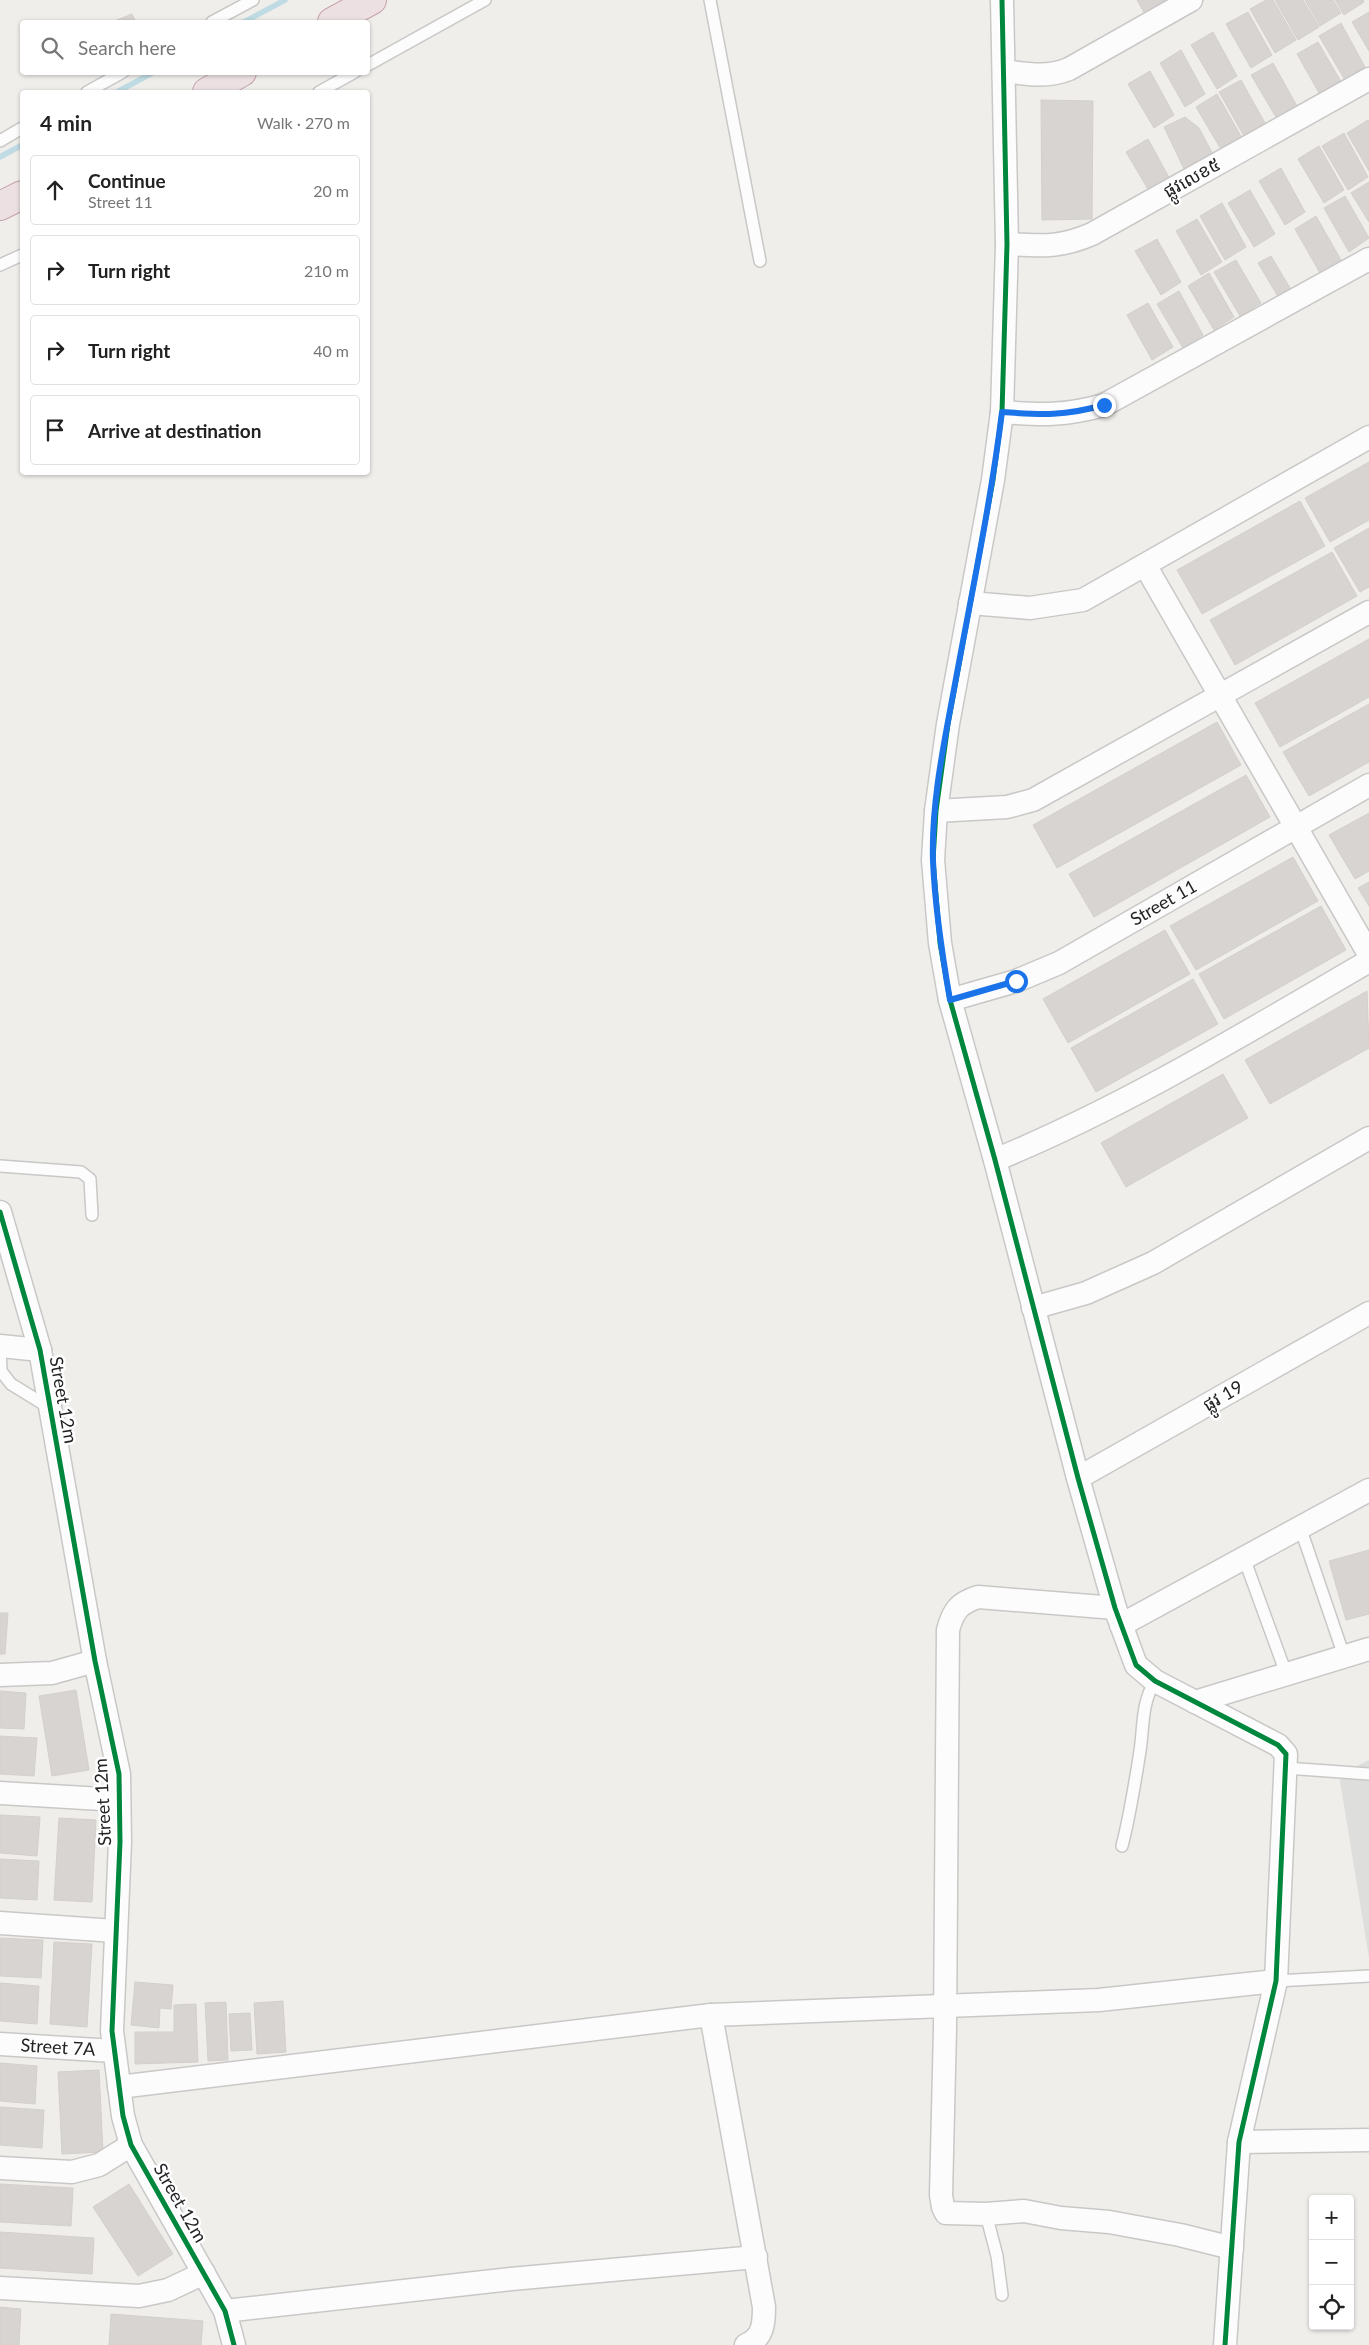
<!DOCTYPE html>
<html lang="en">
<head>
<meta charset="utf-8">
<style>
  body { margin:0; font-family:Lato,"Noto Sans Khmer",sans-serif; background:#f6f6f6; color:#222 }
  .controls { position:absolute; right:15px; bottom:15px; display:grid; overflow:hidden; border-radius:5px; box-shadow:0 1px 4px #0004 }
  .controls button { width:45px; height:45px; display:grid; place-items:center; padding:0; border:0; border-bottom:1px solid #e0e0e0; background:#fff; color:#222; font:25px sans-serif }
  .stop { position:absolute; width:15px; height:15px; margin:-11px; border:4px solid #1a73e8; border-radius:50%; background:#fff }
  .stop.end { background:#1a73e8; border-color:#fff; box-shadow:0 1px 5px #0008 }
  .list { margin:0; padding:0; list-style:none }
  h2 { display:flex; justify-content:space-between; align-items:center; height:65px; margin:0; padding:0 20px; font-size:21px }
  h2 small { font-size:16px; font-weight:400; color:#767676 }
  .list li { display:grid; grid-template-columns:32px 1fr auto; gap:15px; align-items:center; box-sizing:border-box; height:70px; margin:0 10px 10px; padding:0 10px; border:1px solid #e0e0e0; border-radius:5px }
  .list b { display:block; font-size:19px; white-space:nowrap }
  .list p { margin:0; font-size:16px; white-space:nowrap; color:#767676 }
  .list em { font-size:16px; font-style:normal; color:#767676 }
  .icon { flex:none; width:28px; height:28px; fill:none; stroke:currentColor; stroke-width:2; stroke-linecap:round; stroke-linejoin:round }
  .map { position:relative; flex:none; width:1369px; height:2345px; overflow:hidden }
  .search { position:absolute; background:#fff; box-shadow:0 1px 4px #0004; left:20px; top:20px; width:350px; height:55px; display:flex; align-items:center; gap:12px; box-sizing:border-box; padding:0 18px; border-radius:5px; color:#767676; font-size:19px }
  .panel { position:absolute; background:#fff; box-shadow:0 1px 4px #0004; left:20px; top:90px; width:350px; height:385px; border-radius:5px }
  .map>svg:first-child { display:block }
  .religious { fill:#dededc }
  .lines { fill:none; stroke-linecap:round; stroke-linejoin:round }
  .stream { stroke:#bfdbe3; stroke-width:5.5 }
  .building { fill:#d7d4d2; stroke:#d3d0cc }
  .lane-casing { stroke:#c9c8c7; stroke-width:14 }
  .street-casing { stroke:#c9c8c7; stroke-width:25 }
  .highway-casing { stroke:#c5a2ac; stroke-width:30 }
  .lane { stroke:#fdfcfc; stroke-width:11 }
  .street { stroke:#fdfcfc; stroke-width:22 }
  .highway { stroke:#ece0e2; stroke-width:28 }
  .cycleway-casing { stroke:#fff; stroke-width:8 }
  .cycleway { stroke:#00873e; stroke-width:5 }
  .route { stroke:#1a73e8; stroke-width:6 }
  .labels { text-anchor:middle; stroke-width:5; stroke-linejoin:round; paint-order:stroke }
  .street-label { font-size:18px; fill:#222; stroke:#fff }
</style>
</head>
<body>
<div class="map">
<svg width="1369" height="2345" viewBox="0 0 1369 2345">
  <rect width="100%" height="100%" fill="#f0eeeb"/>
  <polygon class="religious" points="1369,1760 1369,1958 1339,1775"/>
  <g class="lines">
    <g class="stream">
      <polyline points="244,22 285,0"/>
      <polyline points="117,92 154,72"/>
      <polyline points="0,157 22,145"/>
    </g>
  </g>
  <g class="building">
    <polygon points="1137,0 1165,0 1166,3 1146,16"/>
    <polygon points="1266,0 1273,0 1296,40 1275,53 1250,9"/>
    <polygon points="1275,0 1303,0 1319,27 1298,40"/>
    <polygon points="1305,0 1333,0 1341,13 1320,26"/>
    <polygon points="1335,0 1363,0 1364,2 1344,15"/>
    <polygon points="1248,12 1272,55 1251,68 1226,24"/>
    <polygon points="1369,12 1369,51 1352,22"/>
    <polygon points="132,14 136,22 112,22"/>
    <polygon points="1341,23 1365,67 1345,80 1319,36"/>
    <polygon points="1213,32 1237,76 1217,89 1191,45"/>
    <polygon points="1318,42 1343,85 1322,98 1297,54"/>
    <polygon points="1181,50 1205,94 1185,107 1160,63"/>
    <polygon points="1273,63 1297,106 1277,119 1251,75"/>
    <polygon points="1150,71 1174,115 1154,128 1128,84"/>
    <polygon points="1241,80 1265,123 1244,136 1219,92"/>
    <polygon points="1217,94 1242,138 1222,151 1196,107"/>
    <polygon points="1041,100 1093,101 1092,219 1042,220"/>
    <polygon points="1185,117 1199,128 1215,158 1185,171 1164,127"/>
    <polygon points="1368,120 1369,121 1369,171 1347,133"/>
    <polygon points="1344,133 1368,177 1348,190 1322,146"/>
    <polygon points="1148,139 1172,183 1152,196 1126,152"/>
    <polygon points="1319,146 1344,190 1324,203 1298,159"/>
    <polygon points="1281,168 1305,212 1285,225 1259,181"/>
    <polygon points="1369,182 1369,222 1351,193"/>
    <polygon points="1250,190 1275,234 1254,247 1228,203"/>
    <polygon points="1345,196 1369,238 1349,252 1324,208"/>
    <polygon points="1222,203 1246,247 1225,260 1200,216"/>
    <polygon points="1316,216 1341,260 1320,273 1295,229"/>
    <polygon points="1197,219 1222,262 1201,275 1176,231"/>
    <polygon points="1157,239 1181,282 1161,295 1135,251"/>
    <polygon points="1271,256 1293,293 1280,300 1258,263"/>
    <polygon points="1236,260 1261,303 1240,316 1214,272"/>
    <polygon points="1209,273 1234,317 1214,330 1188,286"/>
    <polygon points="1179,291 1203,335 1183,348 1157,304"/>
    <polygon points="1148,303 1173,347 1152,360 1127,315"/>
    <polygon points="1369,462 1369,520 1330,542 1305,498"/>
    <polygon points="1300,501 1325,546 1202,614 1177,570"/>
    <polygon points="1369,528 1369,587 1360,592 1334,548"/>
    <polygon points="1332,552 1357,596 1235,665 1210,620"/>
    <polygon points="1369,639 1369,697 1280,747 1255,703"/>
    <polygon points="1369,704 1369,762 1309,796 1283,752"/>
    <polygon points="1217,722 1241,765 1057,868 1033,825"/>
    <polygon points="1246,775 1270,817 1094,917 1069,874"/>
    <polygon points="1369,813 1369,871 1355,879 1329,835"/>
    <polygon points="1293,857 1318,901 1196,970 1170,926"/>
    <polygon points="1369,882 1369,906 1358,888"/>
    <polygon points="1321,906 1346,950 1224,1019 1199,974"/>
    <polygon points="1165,930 1190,974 1068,1043 1043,999"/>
    <polygon points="1193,979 1218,1024 1096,1092 1071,1048"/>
    <polygon points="1367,991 1369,1048 1270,1104 1245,1060"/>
    <polygon points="1223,1074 1248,1118 1126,1187 1101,1143"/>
    <polygon points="1369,1550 1369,1614 1346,1620 1329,1561"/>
    <polygon points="0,1613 8,1613 5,1654 0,1654"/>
    <polygon points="76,1690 89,1770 52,1776 39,1696"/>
    <polygon points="0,1691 26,1693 24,1729 0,1728"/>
    <polygon points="0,1736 37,1738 34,1776 0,1774"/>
    <polygon points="0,1815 40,1817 37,1856 0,1853"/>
    <polygon points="59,1818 96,1820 92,1902 54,1900"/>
    <polygon points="0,1859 39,1861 37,1900 0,1898"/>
    <polygon points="0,1938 43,1940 41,1978 0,1976"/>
    <polygon points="54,1942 92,1944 87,2027 50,2024"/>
    <polygon points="135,1982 173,1985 171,2009 160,2008 159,2028 131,2025"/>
    <polygon points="0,1983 39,1986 37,2024 0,2021"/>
    <polygon points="283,2001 286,2052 257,2054 254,2003"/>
    <polygon points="226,2002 228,2060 208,2061 205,2003"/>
    <polygon points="196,2004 198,2062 135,2064 135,2032 174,2032 174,2005"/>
    <polygon points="250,2013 252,2050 231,2051 229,2014"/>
    <polygon points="0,2063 37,2066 35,2104 0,2101"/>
    <polygon points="99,2070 103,2152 62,2154 58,2072"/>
    <polygon points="0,2107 44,2110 42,2148 0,2145"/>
    <polygon points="0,2184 73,2188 71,2226 0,2222"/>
    <polygon points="129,2184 173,2254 138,2276 93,2207"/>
    <polygon points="0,2232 94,2238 92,2274 0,2268"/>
    <polygon points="0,2307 21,2309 19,2345 0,2345"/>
    <polygon points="111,2314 203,2321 201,2345 109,2345"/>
  </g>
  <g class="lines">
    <defs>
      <g id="lane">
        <polyline points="710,0 760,261"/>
        <polyline points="212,22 253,0"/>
        <polyline points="368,65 485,0"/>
        <polyline points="87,92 123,72"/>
        <polyline points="319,92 355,72"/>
        <polyline points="0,141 22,128"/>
        <polyline points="0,265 22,255"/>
        <polyline points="0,1166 81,1172 90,1179 92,1215"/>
        <polyline points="0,1346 1,1371 11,1384 50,1408"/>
        <polyline points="1300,1527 1344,1656"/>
        <polyline points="1244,1558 1287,1676"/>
        <polyline points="1286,1768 1369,1774"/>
        <path d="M1122,1846C1130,1815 1135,1783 1140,1751C1144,1724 1141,1705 1155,1681"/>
        <polyline points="1276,1981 1369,1976"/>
        <polyline points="986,2214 997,2256 1002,2295"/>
      </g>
      <g id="street">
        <polyline points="1002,0 1007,244 1002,412 993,480 948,724 936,811 933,860 940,943 950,1000 995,1160 1078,1478 1115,1608 1136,1665 1155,1681 1278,1745 1286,1754 1276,1981 1239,2142 1225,2345"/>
        <path d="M1004,71C1027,74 1047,78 1069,69L1191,0"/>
        <path d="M1007,244C1041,246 1060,248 1092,234L1369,79"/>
        <path d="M1002,412C1041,415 1065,416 1104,405L1369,259"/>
        <polyline points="1145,565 1369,954"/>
        <polyline points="970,603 1030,608 1083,600 1369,437"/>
        <polyline points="936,811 1007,807 1033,800 1369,612"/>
        <path id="s1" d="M950,1000L1016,981L1059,963L1369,785"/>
        <path d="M995,1160C1126,1106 1247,1032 1369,961"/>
        <polyline points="0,1212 40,1350 95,1661 119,1774 120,1842 112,2031 123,2116 131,2145 225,2311 234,2345"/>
        <polyline points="1033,1308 1086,1293 1153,1263 1369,1138"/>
        <polyline points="0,1346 40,1350"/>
        <polyline points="1078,1478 1369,1313"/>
        <path d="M1115,1608L978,1597C959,1603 953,1611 948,1630L945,2028L941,2195L943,2207L946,2213L986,2214L1024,2211L1061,2218L1109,2222L1180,2235L1232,2248"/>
        <polyline points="1121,1625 1369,1490"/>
        <polyline points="0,1675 52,1673 95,1661"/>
        <polyline points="1195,1702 1369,1649"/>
        <polyline points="0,1793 119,1800"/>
        <polyline points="0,1923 115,1931"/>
        <path d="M711,2015L764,2307C764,2324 763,2338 746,2345"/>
        <path id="s2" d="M0,2044L114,2051"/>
        <polyline points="119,2087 711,2015 1099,2000 1276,1981"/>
        <polyline points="1239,2142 1369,2140"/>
        <polyline points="0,2168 72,2172 99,2165 131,2145"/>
        <polyline points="0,2288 139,2296 168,2290 204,2273"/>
        <polyline points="225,2311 511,2279 756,2257"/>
      </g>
      <g id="highway">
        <polyline points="332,22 372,0"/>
        <polyline points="207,92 242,72"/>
        <polyline points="0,206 22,195"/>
      </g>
    </defs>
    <use href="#lane" class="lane-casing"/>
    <use href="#street" class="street-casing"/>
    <use href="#highway" class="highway-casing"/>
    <use href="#lane" class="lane"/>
    <use href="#street" class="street"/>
    <use href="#highway" class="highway"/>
    <defs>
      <g id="cycleway">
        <polyline points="1002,0 1007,244 1002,412 993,480 948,724 936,811 933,860 940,943 950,1000 995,1160 1078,1478 1115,1608 1136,1665 1155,1681 1278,1745 1286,1754 1276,1981 1239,2142 1225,2345"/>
        <polyline points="0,1212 40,1350 95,1661 119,1774 120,1842 112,2031 123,2116 131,2145 225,2311 234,2345"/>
      </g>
    </defs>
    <use href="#cycleway" class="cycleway-casing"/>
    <use href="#cycleway" class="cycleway"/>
  </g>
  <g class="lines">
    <path class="route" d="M1016,981L950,1000C942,954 935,908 933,861C931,799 946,734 957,673C973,587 991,500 1002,412C1042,415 1065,416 1104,405"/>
  </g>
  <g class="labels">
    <g class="street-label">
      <text transform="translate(1192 178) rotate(-29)" y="6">ផ្លូវលេខ៥</text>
      <text dy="6" stroke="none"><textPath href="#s1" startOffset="236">Street 11</textPath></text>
      <text transform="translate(1223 1396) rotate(-30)" y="6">ផ្លូវ 19</text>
      <text transform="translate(63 1400) rotate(80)" y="6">Street 12m</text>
      <text transform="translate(103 1802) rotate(-93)" y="6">Street 12m</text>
      <text dy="6" stroke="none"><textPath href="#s2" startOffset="58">Street 7A</textPath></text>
      <text transform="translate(180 2203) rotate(60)" y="6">Street 12m</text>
    </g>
  </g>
</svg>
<div class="controls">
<button>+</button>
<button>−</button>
<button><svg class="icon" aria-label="locate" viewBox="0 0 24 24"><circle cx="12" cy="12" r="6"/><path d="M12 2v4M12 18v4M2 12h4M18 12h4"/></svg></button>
</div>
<div class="stop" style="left:1016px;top:981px"></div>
<div class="stop end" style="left:1104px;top:405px"></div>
<div class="search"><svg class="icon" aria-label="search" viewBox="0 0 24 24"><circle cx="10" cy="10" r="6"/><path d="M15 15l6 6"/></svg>Search here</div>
<section class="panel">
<h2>4 min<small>Walk · 270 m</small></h2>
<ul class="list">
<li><svg class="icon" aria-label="ahead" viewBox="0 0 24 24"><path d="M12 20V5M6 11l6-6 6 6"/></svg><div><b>Continue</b><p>Street 11</p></div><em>20 m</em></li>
<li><svg class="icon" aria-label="right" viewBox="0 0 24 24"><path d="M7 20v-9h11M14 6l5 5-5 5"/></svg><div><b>Turn right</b></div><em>210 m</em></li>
<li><svg class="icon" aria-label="right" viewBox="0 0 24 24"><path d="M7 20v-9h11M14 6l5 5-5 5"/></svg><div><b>Turn right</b></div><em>40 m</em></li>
<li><svg class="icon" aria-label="arrive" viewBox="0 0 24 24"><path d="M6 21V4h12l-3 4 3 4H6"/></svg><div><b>Arrive at destination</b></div></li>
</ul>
</section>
</div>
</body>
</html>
